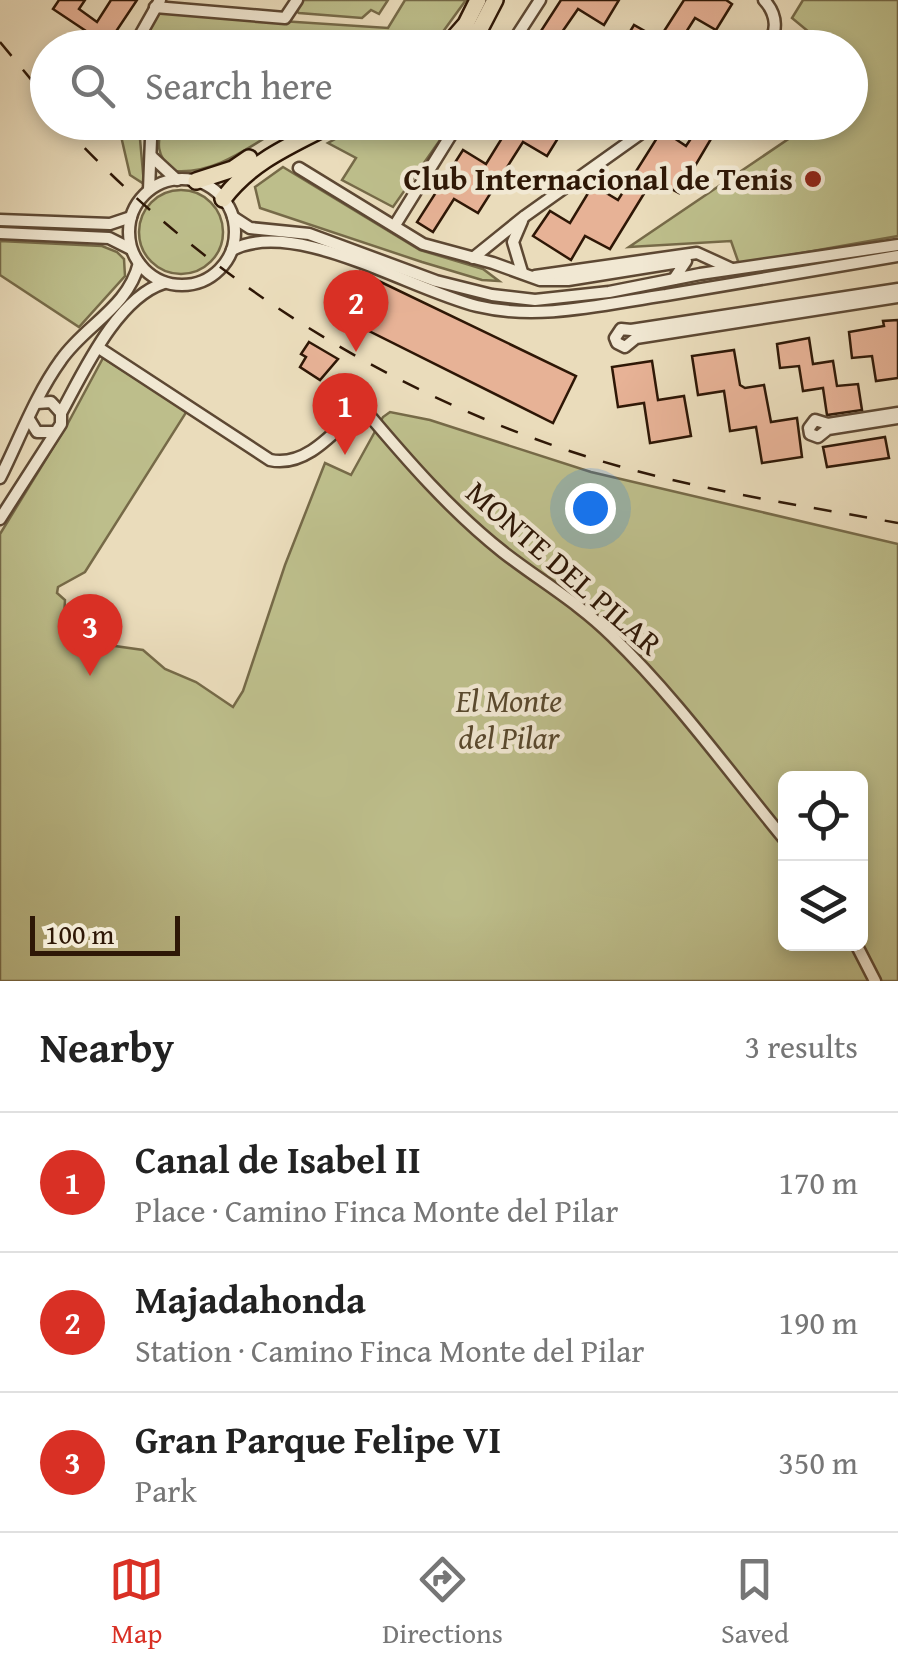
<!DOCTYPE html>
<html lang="en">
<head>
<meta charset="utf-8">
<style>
  body { margin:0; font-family:"Gentium Book Plus",serif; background:#f2f2f2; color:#222 }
  .controls { position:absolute; right:30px; bottom:30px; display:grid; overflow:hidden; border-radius:15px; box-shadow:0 5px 15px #0003 }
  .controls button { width:90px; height:90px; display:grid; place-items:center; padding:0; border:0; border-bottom:2px solid #e0e0e0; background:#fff; color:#222; font:50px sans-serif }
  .scale { position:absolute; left:30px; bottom:25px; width:150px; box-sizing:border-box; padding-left:10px; border:5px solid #2e1706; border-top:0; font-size:28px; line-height:35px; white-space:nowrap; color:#2e1706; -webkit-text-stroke:8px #f1e8d3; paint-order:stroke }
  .you { position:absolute; left:590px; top:508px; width:35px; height:35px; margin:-25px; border:8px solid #fff; border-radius:50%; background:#1a73e8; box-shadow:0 0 0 15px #1a73e833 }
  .badge { display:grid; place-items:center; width:65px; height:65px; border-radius:50%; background:#d93025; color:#fff; font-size:32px; font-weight:700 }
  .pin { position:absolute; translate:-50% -82px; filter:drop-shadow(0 2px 5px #0008) }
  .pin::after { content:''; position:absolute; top:52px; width:35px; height:30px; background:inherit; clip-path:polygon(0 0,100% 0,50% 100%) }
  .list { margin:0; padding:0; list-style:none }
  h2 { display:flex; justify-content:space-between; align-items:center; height:130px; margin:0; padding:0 40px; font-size:42px }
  h2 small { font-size:32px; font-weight:400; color:#767676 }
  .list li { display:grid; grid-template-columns:65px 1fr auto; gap:30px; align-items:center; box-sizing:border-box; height:140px; padding:0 40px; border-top:2px solid #e0e0e0 }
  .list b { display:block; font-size:38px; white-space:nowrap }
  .list p { margin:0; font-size:32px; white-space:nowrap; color:#767676 }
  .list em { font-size:32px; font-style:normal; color:#767676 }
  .icon { flex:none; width:55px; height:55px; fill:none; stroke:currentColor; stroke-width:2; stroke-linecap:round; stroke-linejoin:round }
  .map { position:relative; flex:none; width:898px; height:981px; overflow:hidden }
  .search { position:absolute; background:#fff; box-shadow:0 5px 15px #0003; left:30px; right:30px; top:30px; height:110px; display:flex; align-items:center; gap:25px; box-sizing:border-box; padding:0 35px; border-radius:55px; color:#767676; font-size:38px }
  .sheet { height:550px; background:#fff }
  nav { display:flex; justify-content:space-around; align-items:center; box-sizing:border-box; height:140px; border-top:2px solid #e0e0e0; background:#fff; font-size:28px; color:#767676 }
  nav a { display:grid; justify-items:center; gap:5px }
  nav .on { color:#d93025 }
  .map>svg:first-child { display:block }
  .green { fill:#bdbe8b; stroke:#766a48; stroke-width:2.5; fill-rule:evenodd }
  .building { fill:#e7b296; stroke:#2e1706; stroke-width:2.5 }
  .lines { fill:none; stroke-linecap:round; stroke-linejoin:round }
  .minor-casing { stroke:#5d4833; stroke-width:15 }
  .highway-casing { stroke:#2e1706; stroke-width:20 }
  .minor { stroke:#f1e8d3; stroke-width:10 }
  .highway { stroke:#eadcbb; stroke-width:15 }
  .rail { stroke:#2e1706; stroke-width:2.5; stroke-dasharray:18 18; stroke-linecap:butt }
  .poi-dot { fill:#8f2418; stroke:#f1e8d3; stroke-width:4 }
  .labels { text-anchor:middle; stroke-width:9; stroke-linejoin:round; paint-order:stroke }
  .poi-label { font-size:32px; font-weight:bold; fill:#2e1706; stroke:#f1e8d3; text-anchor:end }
  .street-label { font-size:32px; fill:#2e1706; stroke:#f1e8d3 }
  .park-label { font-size:32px; font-style:italic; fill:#59492e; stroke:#f1e8d3 }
</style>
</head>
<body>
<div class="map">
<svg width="898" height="981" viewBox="0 0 898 981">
  <rect width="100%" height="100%" fill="#eadcbb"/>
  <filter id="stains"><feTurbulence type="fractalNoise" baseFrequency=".002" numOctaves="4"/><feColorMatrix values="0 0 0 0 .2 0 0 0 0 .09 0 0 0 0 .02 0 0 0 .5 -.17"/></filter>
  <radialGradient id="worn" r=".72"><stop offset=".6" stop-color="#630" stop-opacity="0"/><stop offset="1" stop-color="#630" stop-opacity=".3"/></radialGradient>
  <g class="green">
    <polygon points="303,0 388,0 379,14 371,10 362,18 299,13 296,11"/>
    <polygon points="405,0 466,0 442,33 420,47 139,48 158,13 388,28"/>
    <polygon points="803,0 898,0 898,236 739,264 731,241 629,247 812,123 850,122 850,48 818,47 821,42 792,18"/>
    <polygon points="366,122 452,123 393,207 342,180 356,158 328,143"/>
    <polygon points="118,123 146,123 140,139 144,184 130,175"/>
    <path d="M164,123H290C253,143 218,175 174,171C156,157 156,142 164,123Z"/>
    <polygon points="283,167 420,250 483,269 499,281 482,280 422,262 260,208 255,187"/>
    <circle cx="181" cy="232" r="42"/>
    <polygon points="0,241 102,246 117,252 124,259 125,276 79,327 0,275"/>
    <path d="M103,358L187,411L85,572L58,587L57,593L65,600L64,617L101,644L143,650L165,669L196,682L233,707L243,691L285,565L325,463L351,475L383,417L390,412L430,420L591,472L898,544V981H0V534L67,425ZM786,778H860V944H786Z"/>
  </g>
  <g class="building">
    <polygon points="59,0 85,0 79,9 97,22 111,0 137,0 107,45 53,9"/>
    <polygon points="561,0 619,0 604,25 578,9 551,48 530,48"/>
    <polygon points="684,0 726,0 732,4 716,30 695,18 676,48 620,48 634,25 659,39"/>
    <polygon points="512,122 568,122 547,156 523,142 478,213 454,199 433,232 417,222 463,150 486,164"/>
    <polygon points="702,122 721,122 679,193 653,179 610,249 585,236 571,260 533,236 550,211 570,223 593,185 618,200 662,130 686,146"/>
    <polygon points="360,272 576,376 553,423 337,315"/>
    <polygon points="898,320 898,378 876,381 872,356 852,358 849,332 884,326 883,321"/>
    <polygon points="809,338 813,364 833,361 837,386 858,384 862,410 827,415 823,388 803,391 799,366 780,368 777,344"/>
    <polygon points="309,342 338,359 320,380 300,367 306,357 301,354"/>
    <polygon points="734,350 740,385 745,388 764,385 771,422 797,418 802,457 762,463 756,427 730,431 724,391 698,395 692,356"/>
    <polygon points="652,361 658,400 684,396 691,436 650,443 644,403 618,407 612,367"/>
    <polygon points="885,437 889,458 827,467 823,447"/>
  </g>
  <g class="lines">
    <defs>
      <g id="minor">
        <polyline points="155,7 285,18 297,0"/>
        <polyline points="133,48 160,0"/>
        <polyline points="509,48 540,0"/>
        <path d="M763,48C780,34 777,14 764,0"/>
        <polyline points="227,122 242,132"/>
        <polyline points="152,157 177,180"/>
        <polyline points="299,168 423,244 493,263 540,280 568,280 686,261 674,279"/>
        <circle cx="182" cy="232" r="53"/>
        <polyline points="149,190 151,139 158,122"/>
        <polyline points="233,217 250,228 309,234 436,281 492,295 535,300 609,292 700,274 898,245"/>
        <polyline points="0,220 110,224 131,217"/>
        <polyline points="395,225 459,122"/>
        <polyline points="0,233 109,238 131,249"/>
        <path d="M232,250C295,217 411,290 477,306C539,321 604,304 666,295C743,282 821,269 898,256"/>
        <polyline points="473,258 525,216 657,122"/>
        <polyline points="522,272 513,242 522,221"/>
        <polyline points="535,276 697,253 732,269"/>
        <polyline points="898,289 631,330 621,329 615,338 617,343 625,347 636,338 898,297"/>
        <path d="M99,348L270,460C306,468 335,431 359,409H364C406,459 451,511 503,552C539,580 579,603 612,636C676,698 729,772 786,841"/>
        <polyline points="37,403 51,402 61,413"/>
        <polyline points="898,413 828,424 815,420 809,428 810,434 818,437 828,429 898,418"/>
        <polyline points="29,419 37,432 54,432"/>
        <path d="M0,478C20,438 35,396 61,360C85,325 128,308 139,263"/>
        <path d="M0,519L61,424V413C84,371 117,298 164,283"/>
        <polyline points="856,944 875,981"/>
      </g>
      <g id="highway">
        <polyline points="445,48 466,24 478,0"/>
        <polyline points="464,48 481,27 495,0"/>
        <polyline points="196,181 233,169 249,158"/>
        <path d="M223,199C252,160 294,144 336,122"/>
      </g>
    </defs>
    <use href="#minor" class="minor-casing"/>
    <use href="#highway" class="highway-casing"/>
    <use href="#minor" class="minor"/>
    <use href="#highway" class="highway"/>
    <g class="rail">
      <polyline points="0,42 48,100"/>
      <path d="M60,122C205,280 396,399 601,461C698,490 799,505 898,523"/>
    </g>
  </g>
  <circle class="poi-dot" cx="813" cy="179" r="10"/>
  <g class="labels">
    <g class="poi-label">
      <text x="793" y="190">Club Internacional de Tenis</text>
    </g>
    <g class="street-label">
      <text transform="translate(564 568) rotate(41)" y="11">MONTE DEL PILAR</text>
    </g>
    <g class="park-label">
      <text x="509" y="712">El Monte<tspan x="509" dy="37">del Pilar</tspan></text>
    </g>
  </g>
  <rect width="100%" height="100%" filter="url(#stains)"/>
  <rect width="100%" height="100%" fill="url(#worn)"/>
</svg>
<div class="controls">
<button><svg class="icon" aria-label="locate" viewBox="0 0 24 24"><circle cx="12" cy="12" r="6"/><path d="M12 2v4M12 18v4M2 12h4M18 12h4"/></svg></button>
<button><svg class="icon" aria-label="layers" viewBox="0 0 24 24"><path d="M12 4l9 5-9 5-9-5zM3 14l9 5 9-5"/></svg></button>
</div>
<div class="scale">100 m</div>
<div class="you"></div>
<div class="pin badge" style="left:345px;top:455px">1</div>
<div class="pin badge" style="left:356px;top:352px">2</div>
<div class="pin badge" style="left:90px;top:676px">3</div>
<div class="search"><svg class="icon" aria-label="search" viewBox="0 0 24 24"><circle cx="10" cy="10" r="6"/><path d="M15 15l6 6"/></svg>Search here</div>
</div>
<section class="sheet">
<h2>Nearby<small>3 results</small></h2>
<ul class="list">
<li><span class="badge">1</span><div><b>Canal de Isabel II</b><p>Place · Camino Finca Monte del Pilar</p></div><em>170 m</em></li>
<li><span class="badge">2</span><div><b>Majadahonda</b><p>Station · Camino Finca Monte del Pilar</p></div><em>190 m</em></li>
<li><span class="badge">3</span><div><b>Gran Parque Felipe VI</b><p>Park</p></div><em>350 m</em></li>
</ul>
</section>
<nav>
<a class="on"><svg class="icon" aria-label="map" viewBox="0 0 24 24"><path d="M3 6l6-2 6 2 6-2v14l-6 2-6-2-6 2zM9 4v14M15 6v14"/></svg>Map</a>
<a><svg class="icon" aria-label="directions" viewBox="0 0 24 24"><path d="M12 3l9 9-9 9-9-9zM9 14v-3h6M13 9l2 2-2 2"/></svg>Directions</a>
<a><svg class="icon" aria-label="saved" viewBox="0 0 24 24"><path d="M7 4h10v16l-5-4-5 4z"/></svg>Saved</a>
</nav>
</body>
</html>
